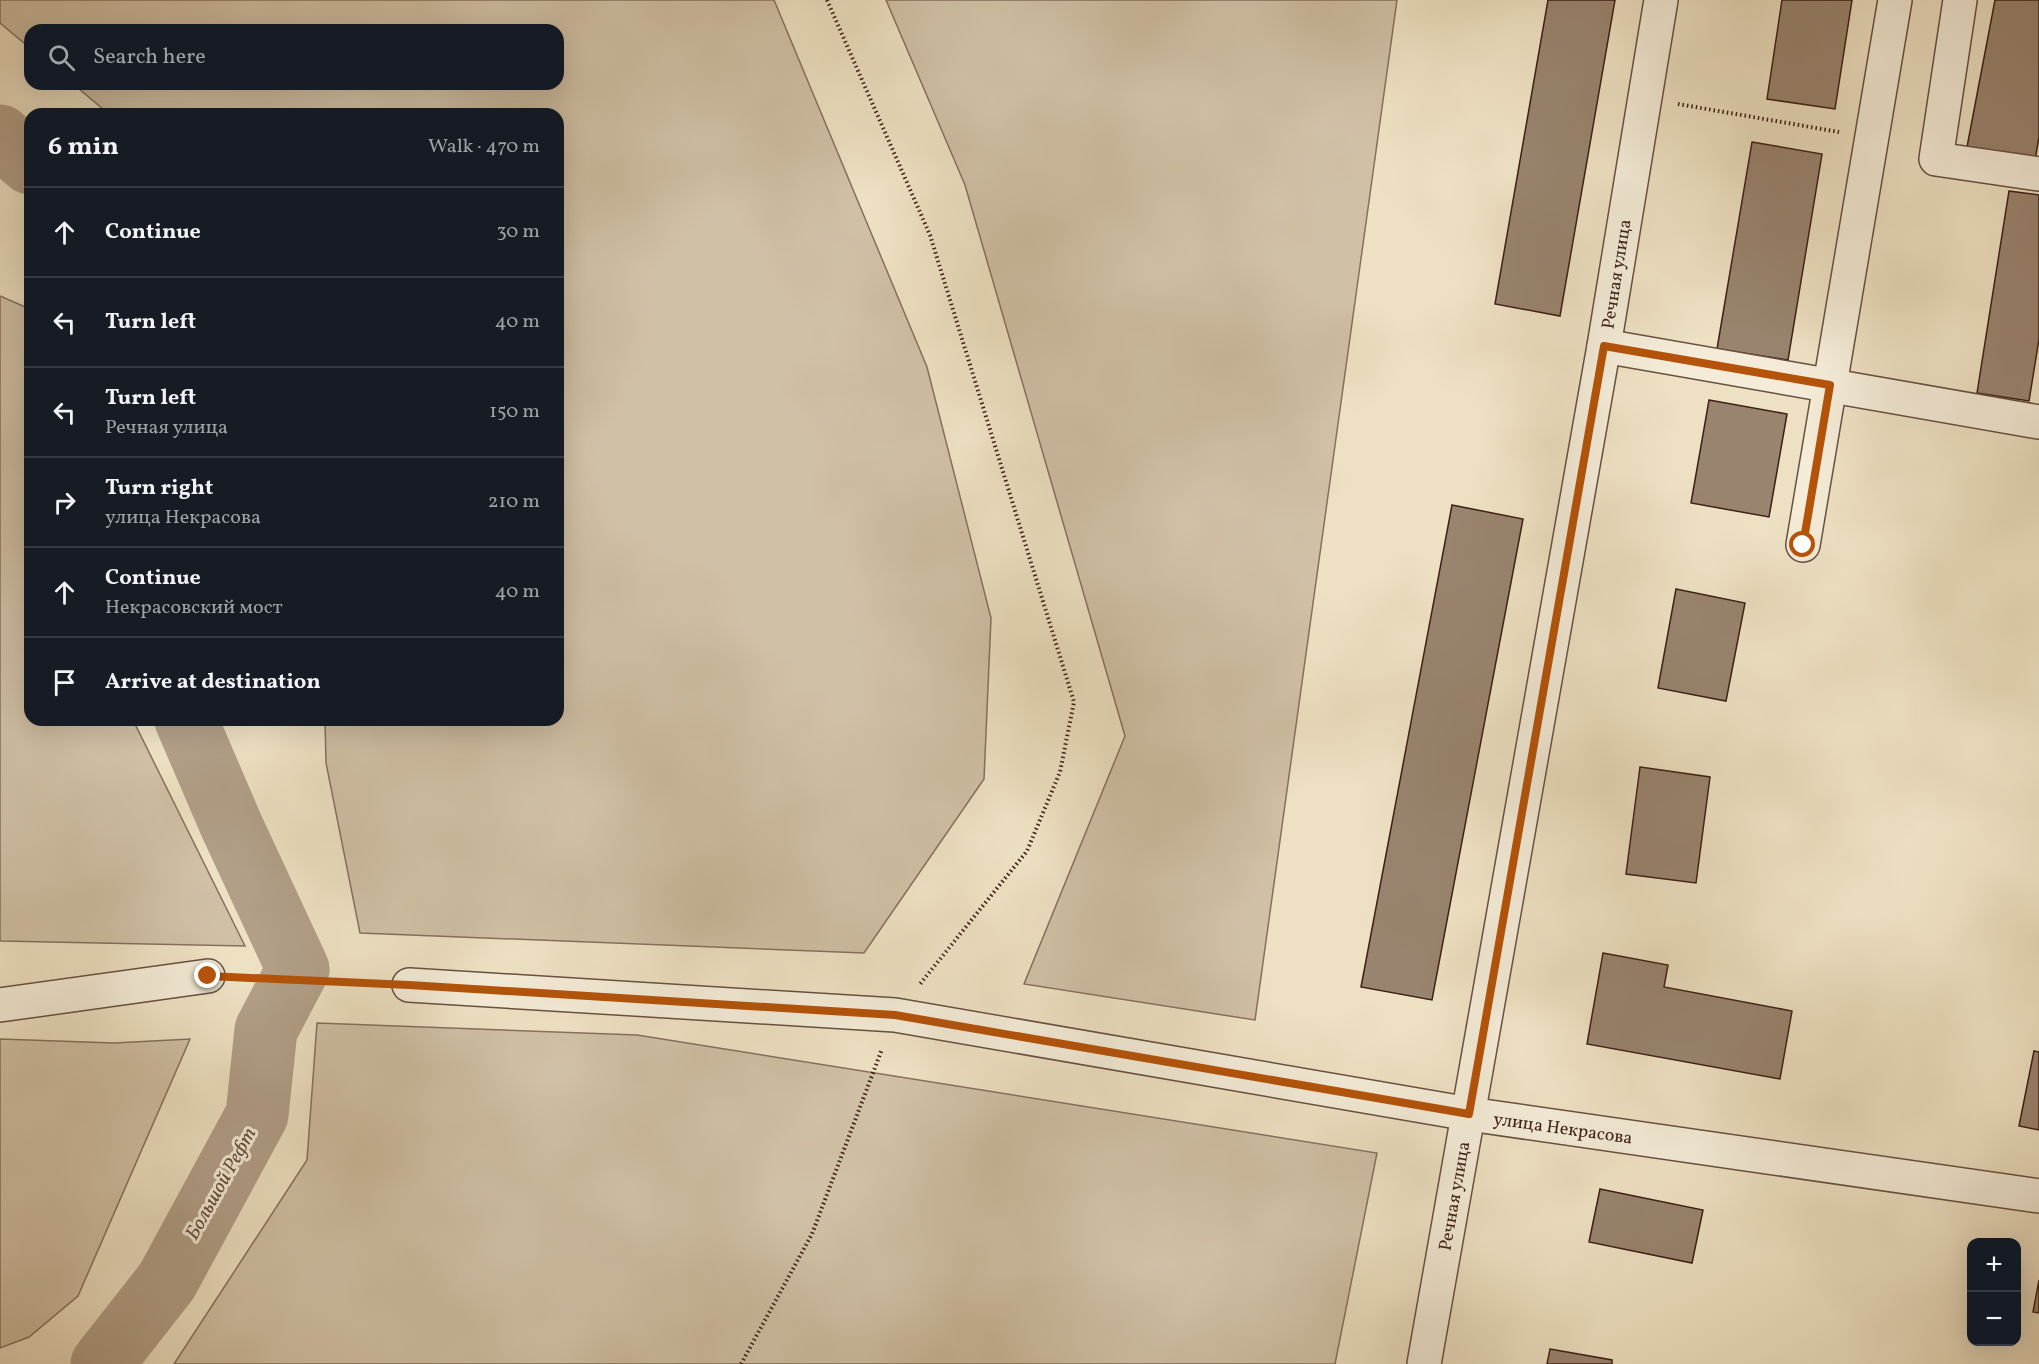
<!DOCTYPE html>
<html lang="en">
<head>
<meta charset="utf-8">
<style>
  body { margin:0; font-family:Vollkorn,serif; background:#242831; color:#f1f3f6 }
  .controls { position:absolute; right:18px; bottom:18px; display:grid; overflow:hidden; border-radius:12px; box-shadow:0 6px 24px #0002 }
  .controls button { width:54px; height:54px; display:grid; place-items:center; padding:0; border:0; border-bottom:2px solid #363941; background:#171b24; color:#f1f3f6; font:30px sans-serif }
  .stop { position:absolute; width:18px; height:18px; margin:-14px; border:4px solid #b45309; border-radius:50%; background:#fff }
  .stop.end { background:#b45309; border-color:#fff; box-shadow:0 2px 6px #0008 }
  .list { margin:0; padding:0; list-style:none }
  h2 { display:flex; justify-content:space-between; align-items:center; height:78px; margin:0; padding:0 24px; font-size:26px }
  h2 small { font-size:20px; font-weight:400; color:#9ea1a6 }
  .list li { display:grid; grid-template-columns:39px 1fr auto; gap:18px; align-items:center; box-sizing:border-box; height:90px; padding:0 24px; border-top:2px solid #363941 }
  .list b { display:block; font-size:22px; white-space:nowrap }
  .list p { margin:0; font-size:20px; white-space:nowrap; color:#9ea1a6 }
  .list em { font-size:20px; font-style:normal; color:#9ea1a6 }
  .icon { flex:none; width:33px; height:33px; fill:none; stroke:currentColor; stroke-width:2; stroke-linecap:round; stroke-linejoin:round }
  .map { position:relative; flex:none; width:2039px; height:1364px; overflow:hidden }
  .search { position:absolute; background:#171b24; box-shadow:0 6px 24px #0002; left:24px; top:24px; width:540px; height:66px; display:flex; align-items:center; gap:15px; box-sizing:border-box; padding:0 21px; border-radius:18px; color:#9ea1a6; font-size:22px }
  .panel { position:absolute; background:#171b24; box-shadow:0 6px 24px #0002; left:24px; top:108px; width:540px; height:618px; border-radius:18px }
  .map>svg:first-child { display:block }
  .green { fill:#d0c0a5; stroke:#86705d; stroke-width:1.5 }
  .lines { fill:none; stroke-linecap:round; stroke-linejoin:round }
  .river { stroke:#b19f88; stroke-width:63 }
  .building { fill:#99846f; stroke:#3c1f15; stroke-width:1.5 }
  .minor-casing { stroke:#685040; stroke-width:36 }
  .path { stroke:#3c1f15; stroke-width:4; stroke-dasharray:1.5 3; stroke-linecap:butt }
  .minor { stroke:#f4ecd8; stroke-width:33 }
  .route { stroke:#b45309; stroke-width:8 }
  .labels { text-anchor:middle; stroke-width:6; stroke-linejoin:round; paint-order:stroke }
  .street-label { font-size:18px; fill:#3c1f15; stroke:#f4ecd8 }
  .water-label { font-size:20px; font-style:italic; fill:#654c3d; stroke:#f4ecd8 }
</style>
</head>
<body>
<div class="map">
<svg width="2039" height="1364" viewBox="0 0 2039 1364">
  <rect width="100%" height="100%" fill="#eee1c3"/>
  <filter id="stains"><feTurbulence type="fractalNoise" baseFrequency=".00333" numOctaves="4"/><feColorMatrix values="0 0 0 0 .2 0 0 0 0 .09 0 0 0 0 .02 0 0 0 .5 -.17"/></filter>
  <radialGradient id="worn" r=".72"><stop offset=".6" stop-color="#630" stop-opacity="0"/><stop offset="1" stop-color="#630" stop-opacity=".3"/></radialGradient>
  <g class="green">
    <polygon points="0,0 774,0 927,367 991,618 984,779 864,953 360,933 326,763 325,720 558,720 558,114 109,114 73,84 558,84 558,30 30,30 30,48 0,23"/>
    <polygon points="886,0 1397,0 1255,1020 1024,984 1125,736 965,185"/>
    <polygon points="0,296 30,309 30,720 133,720 245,946 0,941"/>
    <polygon points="317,1023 637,1035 1377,1153 1335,1364 174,1364 307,1160"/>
    <polygon points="0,1039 114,1043 190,1039 78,1296 29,1337 0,1348"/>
  </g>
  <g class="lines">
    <g class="river">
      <polyline points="0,136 30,163"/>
      <polyline points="102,1364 167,1281 257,1115 266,1030 298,969 232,827 186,720"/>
    </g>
  </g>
  <g class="building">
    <polygon points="1548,0 1615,0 1560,316 1495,304"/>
    <polygon points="1782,0 1852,0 1835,109 1767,99"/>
    <polygon points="1995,0 2039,0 2039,137 2035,160 1967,147"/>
    <polygon points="1752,142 1822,154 1788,360 1717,349"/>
    <polygon points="2009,191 2039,195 2039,339 2029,401 1977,393"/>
    <polygon points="1709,400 1787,414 1769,517 1691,503"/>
    <polygon points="1452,505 1523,519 1432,1000 1361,987"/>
    <polygon points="1676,589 1745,603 1726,701 1658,688"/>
    <polygon points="1640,767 1710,777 1696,883 1626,874"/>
    <polygon points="1603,953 1668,965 1664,987 1792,1011 1780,1079 1587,1044"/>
    <polygon points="2034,1051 2039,1052 2039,1130 2019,1126"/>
    <polygon points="1600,1189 1703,1210 1692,1263 1589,1242"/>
    <polygon points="2039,1280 2039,1313 2033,1312"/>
    <polygon points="1550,1349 1612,1360 1612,1364 1547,1364"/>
  </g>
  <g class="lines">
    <defs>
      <g id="minor">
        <polyline points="1960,0 1936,159 2039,174"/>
        <polyline points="1604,346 2039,422"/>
        <polyline points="1803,545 1895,0"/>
        <polyline points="409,985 895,1015 1469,1114 2039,1196"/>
        <polyline points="0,1005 208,976"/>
        <polyline points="1424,1364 1604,346 1661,0"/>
      </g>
    </defs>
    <use href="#minor" class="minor-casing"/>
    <g class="path">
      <polyline points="827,0 930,235 1074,702 1060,772 1027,851 920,984"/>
      <polyline points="1678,104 1839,132"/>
      <polyline points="242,978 376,984"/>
      <polyline points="741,1364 812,1234 882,1049"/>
    </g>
    <use href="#minor" class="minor"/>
  </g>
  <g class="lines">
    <polyline class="route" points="208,976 409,985 895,1015 1469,1114 1604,346 1830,385 1803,545"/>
  </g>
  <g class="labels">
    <g class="street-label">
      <text transform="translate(1616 274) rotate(-81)" y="6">Речная улица</text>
      <text transform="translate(1563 1128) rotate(8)" y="6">улица Некрасова</text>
      <text transform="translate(1454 1196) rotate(-80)" y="6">Речная улица</text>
    </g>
    <g class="water-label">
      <text transform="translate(220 1183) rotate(-61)" y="7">Большой Рефт</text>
    </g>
  </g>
  <rect width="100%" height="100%" filter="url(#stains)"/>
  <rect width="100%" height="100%" fill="url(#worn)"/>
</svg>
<div class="controls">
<button>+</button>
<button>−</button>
</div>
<div class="stop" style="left:1803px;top:545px"></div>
<div class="stop end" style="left:208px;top:976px"></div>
<div class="search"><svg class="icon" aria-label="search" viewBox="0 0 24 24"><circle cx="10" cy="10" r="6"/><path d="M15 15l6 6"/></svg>Search here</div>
<section class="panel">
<h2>6 min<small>Walk · 470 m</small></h2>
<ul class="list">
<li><svg class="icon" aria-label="ahead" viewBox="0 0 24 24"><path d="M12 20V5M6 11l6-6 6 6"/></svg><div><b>Continue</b></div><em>30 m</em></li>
<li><svg class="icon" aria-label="left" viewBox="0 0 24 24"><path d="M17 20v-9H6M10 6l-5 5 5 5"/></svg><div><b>Turn left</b></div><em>40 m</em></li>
<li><svg class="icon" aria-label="left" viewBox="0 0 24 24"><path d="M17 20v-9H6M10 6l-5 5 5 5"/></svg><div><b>Turn left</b><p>Речная улица</p></div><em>150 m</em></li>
<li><svg class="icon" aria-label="right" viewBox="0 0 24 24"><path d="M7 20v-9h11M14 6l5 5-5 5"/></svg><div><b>Turn right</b><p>улица Некрасова</p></div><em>210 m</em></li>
<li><svg class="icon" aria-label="ahead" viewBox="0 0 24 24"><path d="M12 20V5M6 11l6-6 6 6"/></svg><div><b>Continue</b><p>Некрасовский мост</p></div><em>40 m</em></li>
<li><svg class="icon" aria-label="arrive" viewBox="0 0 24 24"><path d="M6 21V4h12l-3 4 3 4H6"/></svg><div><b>Arrive at destination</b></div></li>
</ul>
</section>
</div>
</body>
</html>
